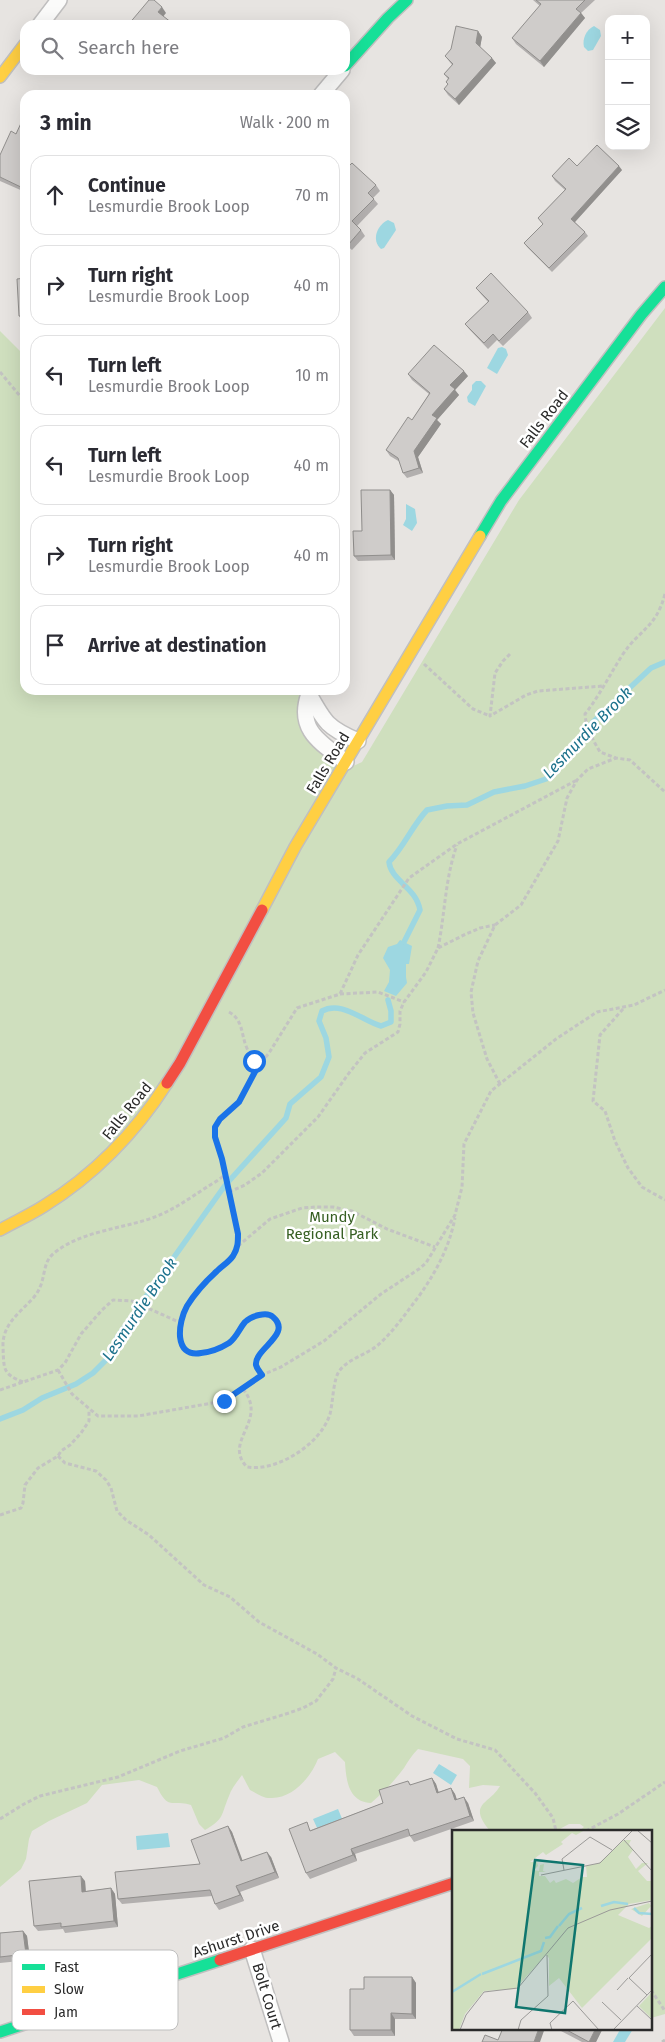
<!DOCTYPE html>
<html lang="en">
<head>
<meta charset="utf-8">
<style>
  body { margin:0; font-family:"Fira Sans",sans-serif; background:#f2f2f3; color:#2b2b33 }
  .controls { position:absolute; right:15px; top:15px; display:grid; overflow:hidden; border-radius:10px; box-shadow:0 5px 20px #0002 }
  .controls button { width:45px; height:45px; display:grid; place-items:center; padding:0; border:0; border-bottom:1px solid #e1e1e2; background:#fff; color:#2b2b33; font:25px sans-serif }
  .stop { position:absolute; width:15px; height:15px; margin:-11px; border:4px solid #1a73e8; border-radius:50%; background:#fff }
  .stop.end { background:#1a73e8; border-color:#fff; box-shadow:0 1px 5px #0008 }
  .list { margin:0; padding:0; list-style:none }
  h2 { display:flex; justify-content:space-between; align-items:center; height:65px; margin:0; padding:0 20px; font-size:21px }
  h2 small { font-size:16px; font-weight:400; color:#7c7c81 }
  .list li { display:grid; grid-template-columns:32px 1fr auto; gap:15px; align-items:center; box-sizing:border-box; height:80px; margin:0 10px 10px; padding:0 10px; border:1px solid #e1e1e2; border-radius:15px }
  .list b { display:block; font-size:19px; white-space:nowrap }
  .list p { margin:0; font-size:16px; white-space:nowrap; color:#7c7c81 }
  .list em { font-size:16px; font-style:normal; color:#7c7c81 }
  .icon { flex:none; width:28px; height:28px; fill:none; stroke:currentColor; stroke-width:2; stroke-linecap:round; stroke-linejoin:round }
  .map { position:relative; flex:none; width:665px; height:2042px; overflow:hidden }
  .search { position:absolute; background:#fff; box-shadow:0 5px 20px #0002; left:20px; top:20px; width:330px; height:55px; display:flex; align-items:center; gap:12px; box-sizing:border-box; padding:0 18px; border-radius:15px; color:#7c7c81; font-size:19px }
  .panel { position:absolute; background:#fff; box-shadow:0 5px 20px #0002; left:20px; top:90px; width:330px; height:605px; border-radius:15px }
  .map>svg:first-child { display:block }
  .green { fill:#cfdfbe }
  .water { fill:#9dd7e1 }
  .lines { fill:none; stroke-linecap:round; stroke-linejoin:round }
  .stream { stroke:#9dd7e1; stroke-width:5.5 }
  .street-casing { stroke:#c0bfbf; stroke-width:18 }
  .fast-casing { stroke:#c0bfbf; stroke-width:14 }
  .slow-casing { stroke:#c0bfbf; stroke-width:14 }
  .jam-casing { stroke:#c0bfbf; stroke-width:14 }
  .path { stroke:#c3c3c2; stroke-width:3; stroke-dasharray:4 2.5; stroke-linecap:butt }
  .street { stroke:#fbfbfa; stroke-width:15 }
  .fast { stroke:#16e098; stroke-width:11 }
  .slow { stroke:#ffcf43; stroke-width:11 }
  .jam { stroke:#f24e42; stroke-width:11 }
  .wall { fill:#b2afae }
  .shaded-wall { fill:#918f8d }
  .building { fill:#cfccca; stroke:#918f8d }
  .route { stroke:#1a73e8; stroke-width:6 }
  .labels { text-anchor:middle; stroke-width:5; stroke-linejoin:round; paint-order:stroke }
  .street-label { font-size:15px; fill:#2a2a2a; stroke:#fff }
  .park-label { font-size:15px; fill:#365f22; stroke:#fff }
  .water-label { font-size:16px; font-style:italic; fill:#1d728c; stroke:#fff }
  .inset-river { fill:none; stroke:#9dd7e1; stroke-width:2.5 }
  .inset-road { fill:none; stroke:#9b9a98; stroke-width:1 }
  .view { fill:#0f766e; fill-opacity:0.15; stroke:#0f766e; stroke-width:2.5 }
  .inset-edge { fill:none; stroke:#2a2a2a; stroke-width:2.5 }
  .key { fill:#fff; stroke:#bfbfbf; stroke-width:1 }
  .key-label { font-size:14px; fill:#2a2a2a }
</style>
</head>
<body>
<div class="map">
<svg width="665" height="2042" viewBox="0 0 665 2042">
  <rect width="100%" height="100%" fill="#e7e4e1"/>
  <path class="green" d="M665,308V2014L651,2018V1831H579L584,1827L580,1824H569L556,1831H490C467,1803 489,1805 500,1786L483,1785L469,1788L470,1766L463,1759L418,1749C412,1755 408,1761 404,1768C395,1780 383,1793 371,1803C349,1802 346,1781 345,1762L335,1752L318,1759C311,1777 293,1798 272,1798C264,1799 256,1793 250,1790L242,1775C237,1782 231,1789 229,1796C221,1814 225,1819 205,1830L199,1824L191,1805C171,1799 169,1811 157,1787L139,1780L102,1785L87,1803L49,1821L32,1831L29,1839L26,1859L21,1869L0,1887V331L25,356V690H300C301,705 301,723 307,737C309,743 313,745 317,749C333,763 337,775 362,762L519,500Z"/>
  <g class="water">
    <path d="M594,26L600,30L601,36L593,50L588,51L584,47C582,39 586,30 594,26Z"/>
    <path d="M388,220L394,223L396,230L384,248L381,249C371,240 377,225 388,220Z"/>
    <polygon points="502,347 506,349 508,355 497,374 487,368 498,348"/>
    <polygon points="476,381 481,381 486,386 475,406 468,402 467,397 472,390 472,385"/>
    <polygon points="406,504 415,509 417,523 412,531 403,525 406,519"/>
    <polygon points="400,940 412,946 409,964 406,964 406,977 407,983 396,996 384,991 389,982 390,970 383,958 388,947 397,944"/>
    <polygon points="439,1764 457,1775 451,1785 433,1773"/>
    <polygon points="338,1809 343,1821 318,1830 313,1819"/>
    <polygon points="168,1833 170,1847 137,1850 136,1836"/>
    <polygon points="621,2028 633,2029 625,2042 613,2042"/>
  </g>
  <g class="lines">
    <g class="stream">
      <path d="M404,942L420,910C416,887 391,881 389,862C404,847 412,826 427,810L447,806L467,805L494,792L525,786L546,779L593,722L651,668L665,662"/>
      <path d="M229,1181L286,1118L290,1104L321,1077L329,1057L326,1038L319,1021L322,1011C341,1000 363,1021 381,1026L391,1022V1011L388,1000"/>
      <polyline points="0,1419 23,1410 42,1398 76,1384 93,1373 108,1358 118,1336 226,1184"/>
    </g>
    <defs>
      <g id="street">
        <polyline points="40,25 59,0"/>
        <polyline points="321,95 342,70"/>
        <path d="M309,690V694C325,723 328,728 358,741"/>
        <path d="M309,694C296,730 321,743 346,762"/>
        <polyline points="252,1949 281,2042"/>
      </g>
      <g id="fast">
        <polyline points="345,66 388,18 407,0"/>
        <polyline points="480,536 501,501 641,315 665,287"/>
        <polyline points="0,2032 220,1960"/>
      </g>
      <g id="slow">
        <polyline points="0,77 25,44"/>
        <polyline points="262,910 295,847 480,536"/>
        <path d="M0,1230C14,1222 30,1215 44,1206C94,1175 135,1133 167,1083"/>
      </g>
      <g id="jam">
        <polyline points="167,1083 180,1063 262,910"/>
        <polyline points="220,1960 454,1883"/>
      </g>
    </defs>
    <use href="#street" class="street-casing"/>
    <use href="#fast" class="fast-casing"/>
    <use href="#slow" class="slow-casing"/>
    <use href="#jam" class="jam-casing"/>
    <g class="path">
      <polyline points="0,372 25,402"/>
      <path d="M665,594C656,628 640,629 623,654C610,674 600,695 585,714C586,728 593,740 600,752L616,758L630,760L665,792"/>
      <polyline points="510,654 503,661 495,673 490,716 526,695 538,691 603,686"/>
      <polyline points="424,664 473,709 490,716"/>
      <path d="M438,948C445,914 445,878 457,845"/>
      <polyline points="340,994 378,992 404,1002"/>
      <polyline points="623,1009 600,1035 593,1101 605,1111 615,1141 628,1168 642,1187 665,1200"/>
      <path d="M229,1012C243,1020 241,1033 246,1046C249,1054 254,1060 257,1067"/>
      <polyline points="500,1084 487,1059 473,1013 471,992 478,961 495,925 521,905 551,853 558,841 567,798 577,780 588,769 616,758"/>
      <polyline points="229,1192 245,1185 262,1173 318,1117 349,1073 365,1053 398,1032 400,1024 400,1011 404,1002 426,972 438,948 466,934 480,928 495,925"/>
      <polyline points="238,1246 270,1219 302,1208 316,1207 333,1207 352,1211 387,1229 435,1247"/>
      <polyline points="58,1370 72,1394 98,1416 138,1416 224,1401 262,1375 281,1367 324,1341 381,1294 419,1269 426,1263 455,1215 462,1187 464,1144 491,1091 556,1039 597,1012 634,1005 665,990"/>
      <path d="M262,1375C249,1355 264,1355 273,1341C276,1337 277,1332 278,1329L273,1316C264,1314 258,1314 250,1318C242,1323 239,1335 231,1341C220,1350 186,1364 180,1344C179,1339 180,1330 181,1325C182,1312 189,1303 196,1294C202,1286 209,1278 216,1271C231,1258 238,1256 238,1234L222,1159L215,1137V1127L220,1119L234,1108L244,1095L257,1068L269,1053L297,1008L340,994L358,955L409,878L457,844L577,780"/>
      <path d="M23,1382C2,1374 4,1368 3,1347C2,1324 20,1313 34,1297C47,1282 41,1264 53,1254C77,1233 117,1229 146,1220C169,1213 187,1200 207,1187C213,1183 220,1180 225,1174"/>
      <path d="M243,1389C269,1421 222,1441 247,1467C277,1472 321,1444 330,1414C333,1403 333,1378 340,1370C350,1358 366,1355 378,1345C394,1331 406,1313 419,1296C436,1272 449,1248 455,1218"/>
      <polyline points="0,1390 58,1370 65,1363 81,1334 102,1310 113,1300 132,1301 181,1323"/>
      <polyline points="58,1456 65,1463 96,1471 106,1480 111,1488 117,1511 126,1520 149,1535 204,1585 230,1597 259,1622 317,1654 336,1668 358,1679 412,1716 457,1739 495,1750 535,1793 553,1818 556,1831"/>
      <polyline points="0,1515 21,1508 23,1503 25,1485 38,1468 58,1456 61,1451 70,1445 81,1433 89,1421 89,1411"/>
      <polyline points="0,1819 24,1804 40,1796 118,1777 180,1751 224,1738 243,1727 289,1713 303,1708 316,1701 323,1692 333,1679 336,1668"/>
      <polyline points="586,1831 618,1814 665,1782"/>
      <polyline points="651,1990 665,2011"/>
      <polyline points="662,2042 665,2040"/>
    </g>
    <use href="#street" class="street"/>
    <use href="#fast" class="fast"/>
    <use href="#slow" class="slow"/>
    <use href="#jam" class="jam"/>
  </g>
  <g class="wall">
    <polygon points="533,0 595,0 581,13 585,18 544,67 516,44 512,38 540,6"/>
    <polygon points="478,31 482,37 480,47 496,63 459,105 448,95 444,89 448,85 446,82 448,79 444,74 452,65 445,56"/>
    <polygon points="25,123 25,192 0,181 0,155 16,134"/>
    <polygon points="577,166 622,170 575,222 585,232 588,236 552,272 527,247 524,243 543,224 538,218 565,190 555,181 552,176"/>
    <polygon points="345,170 376,185 380,191 373,198 378,204 357,226 361,230 365,236 352,250 345,244"/>
    <polygon points="25,278 25,322 23,322 19,316"/>
    <polygon points="476,288 528,312 532,318 503,346 497,340 488,349 469,329 465,324 488,302 480,293"/>
    <polygon points="408,374 468,376 455,390 459,395 437,420 441,424 418,457 423,473 407,478 403,473 400,462 390,456 386,450 412,420 429,394 412,380"/>
    <polygon points="390,490 394,495 395,560 358,561 354,556 362,531"/>
    <polygon points="432,1778 436,1784 438,1792 451,1788 455,1794 457,1800 468,1803 474,1821 414,1842 410,1836 355,1854 357,1861 310,1879 306,1873 311,1828 311,1830 383,1803 408,1781 411,1785"/>
    <polygon points="228,1826 232,1832 242,1861 271,1857 279,1878 240,1892 244,1901 219,1910 215,1904 212,1896 122,1904 118,1899 200,1864"/>
    <polygon points="85,1881 86,1891 111,1888 115,1894 118,1927 65,1933 63,1929 38,1931 34,1926"/>
    <polygon points="23,1931 27,1936 30,1960 0,1963 0,1933"/>
    <polygon points="412,1977 416,1983 416,2019 395,2019 395,2036 354,2036 350,2030 364,1989"/>
    <polygon points="559,2028 603,2028 596,2042 582,2042 561,2031"/>
  </g>
  <g class="shaded-wall">
    <polygon points="162,7 166,13 162,18 158,12"/>
    <polygon points="581,13 585,18 544,67 540,61"/>
    <polygon points="478,31 482,37 480,48 476,43"/>
    <polygon points="492,58 496,63 459,105 455,99"/>
    <polygon points="137,70 142,70 139,74"/>
    <polygon points="619,166 622,170 574,223 571,219"/>
    <polygon points="464,371 468,376 455,390 459,395 437,420 441,424 418,457 423,473 419,468 414,451 432,415 450,385"/>
    <polygon points="390,490 394,495 395,560 391,555"/>
    <polygon points="432,1778 436,1784 441,1799 437,1793"/>
    <polygon points="451,1788 455,1794 459,1806 455,1800"/>
    <polygon points="464,1797 468,1803 474,1821 470,1816"/>
    <polygon points="228,1826 232,1832 245,1867 241,1861"/>
    <polygon points="351,1849 355,1854 357,1861 353,1855"/>
    <polygon points="267,1852 271,1857 279,1878 275,1872"/>
    <polygon points="81,1876 85,1881 86,1897 82,1892"/>
    <polygon points="236,1886 240,1892 244,1901 240,1895"/>
    <polygon points="111,1888 115,1894 118,1927 114,1921"/>
    <polygon points="23,1931 27,1936 30,1960 26,1954"/>
    <polygon points="412,1977 416,1983 416,2019 412,2014"/>
    <polygon points="391,2013 395,2019 395,2036 391,2030"/>
    <polygon points="539,2028 545,2028 540,2042 534,2042"/>
    <polygon points="596,2028 603,2028 596,2042 589,2042"/>
  </g>
  <g class="building">
    <polygon points="149,0 154,0 162,7 158,12 172,23 171,25 128,25"/>
    <polygon points="536,0 585,0 576,9 581,13 540,61 512,38 541,4"/>
    <polygon points="456,26 478,31 476,43 492,58 455,99 444,89 448,84 446,82 449,78 444,74 453,64 445,56 451,49"/>
    <polygon points="22,121 25,123 25,189 0,177 0,155 11,131 16,134"/>
    <polygon points="597,145 619,166 571,219 585,232 549,268 524,243 543,224 538,218 566,189 552,176 569,158 577,166"/>
    <polygon points="352,163 376,185 368,193 374,199 352,221 361,230 348,245 345,242 345,170"/>
    <polygon points="491,273 528,312 499,341 493,334 484,343 465,324 489,301 476,288"/>
    <polygon points="25,278 25,316 19,316 17,279"/>
    <polygon points="434,345 464,371 450,385 455,389 432,415 437,418 414,451 419,468 403,473 398,458 386,450 408,417 412,420 430,393 408,374"/>
    <polygon points="361,490 390,490 391,555 354,556 353,531 362,531"/>
    <polygon points="432,1778 437,1793 451,1788 455,1800 464,1797 470,1816 410,1836 408,1829 351,1849 353,1855 306,1873 289,1829 307,1822 310,1831 383,1803 379,1790 408,1781 410,1785"/>
    <polygon points="228,1826 241,1861 267,1852 275,1872 236,1886 240,1895 215,1904 210,1890 118,1899 115,1872 200,1864 191,1840"/>
    <polygon points="81,1876 82,1892 111,1888 114,1921 61,1927 61,1923 34,1926 29,1881"/>
    <polygon points="23,1931 26,1954 0,1957 0,1933"/>
    <polygon points="364,1977 412,1977 412,2014 391,2013 391,2030 350,2030 350,1989 364,1989"/>
    <polygon points="503,2028 539,2028 534,2042 482,2042 485,2035 498,2040"/>
    <polygon points="563,2028 596,2028 589,2042"/>
  </g>
  <g class="lines">
    <path class="route" d="M224,1401L262,1375C260,1372 257,1369 256,1365C254,1349 293,1334 273,1317C267,1311 251,1316 245,1322C239,1329 237,1337 229,1343C221,1348 211,1352 201,1353C173,1358 178,1322 187,1306C195,1293 206,1281 217,1271C222,1266 229,1262 233,1256C238,1248 238,1242 238,1234L222,1159L215,1137V1127L220,1119L239,1102L257,1068L254,1061"/>
  </g>
  <g class="labels">
    <g class="street-label">
      <text transform="translate(544 419) rotate(-52)" y="5">Falls Road</text>
      <text transform="translate(328 763) rotate(-59)" y="5">Falls Road</text>
      <text transform="translate(127 1111) rotate(-51)" y="5">Falls Road</text>
      <text transform="translate(236 1939) rotate(-18)" y="5">Ashurst Drive</text>
      <text transform="translate(267 1996) rotate(73)" y="5">Bolt Court</text>
    </g>
    <g class="park-label">
      <text x="332" y="1222">Mundy<tspan x="332" dy="17">Regional Park</tspan></text>
    </g>
    <g class="water-label">
      <text transform="translate(587 732) rotate(-46)" y="6">Lesmurdie Brook</text>
      <text transform="translate(139 1309) rotate(-56)" y="6">Lesmurdie Brook</text>
    </g>
  </g>
  <g transform="translate(452 1830)">
    <rect width="200" height="200" fill="#e7e4e1"/>
    <path d="M0,0H133L124,5L120,3L109,12L111,14L94,25L91,22L78,32H85L86,36L82,40L87,41L88,35L92,34L91,41L94,42H87V46H93L98,53L102,50L104,53L114,49L121,53L130,47H135L134,36L147,33L172,10H179L177,14L181,20L176,27L184,39L190,33H196L186,41L195,51H200V70L177,74L166,85L197,98L200,96V108L130,178L107,148L97,156V128L94,125L63,159L32,161L13,184L7,200H0ZM197,73L199,76L190,86L179,79ZM199,163L200,164V189L187,176Z" fill="#cfdfbe"/>
    <path class="inset-river" d="M149,76L162,72L176,74M182,78L187,83L200,84M107,96L117,84L130,78M93,108L98,107L106,96M30,144L89,121L92,112M0,162L29,144"/>
    <path class="inset-road" d="M185,0L200,13M172,10L200,41M112,40L110,29L138,7L160,20M89,45L148,33L181,0M165,160L176,148M195,165L177,148L200,124M150,172L169,190M185,176L200,190M8,200L14,185L32,162L66,158L116,98L158,80L200,71M66,200L69,190L96,166L95,125M100,200L98,193L121,171L147,200M161,200L200,160"/>
    <path class="view" d="M83,30L131,35L113,183L64,177Z"/>
    <rect width="200" height="200" class="inset-edge"/>
  </g>
  <rect x="12" y="1950" width="166" height="80" rx="8" class="key"/>
  <rect x="22" y="1964" width="23" height="6" fill="#16e098"/>
  <rect x="22" y="1986" width="23" height="7" fill="#ffcf43"/>
  <rect x="22" y="2009" width="23" height="6" fill="#f24e42"/>
  <g class="key-label">
    <text x="54" y="1972">Fast</text>
    <text x="54" y="1994">Slow</text>
    <text x="54" y="2017">Jam</text>
  </g>
</svg>
<div class="controls">
<button>+</button>
<button>−</button>
<button><svg class="icon" aria-label="layers" viewBox="0 0 24 24"><path d="M12 4l9 5-9 5-9-5zM3 14l9 5 9-5"/></svg></button>
</div>
<div class="stop" style="left:254px;top:1061px"></div>
<div class="stop end" style="left:224px;top:1401px"></div>
<div class="search"><svg class="icon" aria-label="search" viewBox="0 0 24 24"><circle cx="10" cy="10" r="6"/><path d="M15 15l6 6"/></svg>Search here</div>
<section class="panel">
<h2>3 min<small>Walk · 200 m</small></h2>
<ul class="list">
<li><svg class="icon" aria-label="ahead" viewBox="0 0 24 24"><path d="M12 20V5M6 11l6-6 6 6"/></svg><div><b>Continue</b><p>Lesmurdie Brook Loop</p></div><em>70 m</em></li>
<li><svg class="icon" aria-label="right" viewBox="0 0 24 24"><path d="M7 20v-9h11M14 6l5 5-5 5"/></svg><div><b>Turn right</b><p>Lesmurdie Brook Loop</p></div><em>40 m</em></li>
<li><svg class="icon" aria-label="left" viewBox="0 0 24 24"><path d="M17 20v-9H6M10 6l-5 5 5 5"/></svg><div><b>Turn left</b><p>Lesmurdie Brook Loop</p></div><em>10 m</em></li>
<li><svg class="icon" aria-label="left" viewBox="0 0 24 24"><path d="M17 20v-9H6M10 6l-5 5 5 5"/></svg><div><b>Turn left</b><p>Lesmurdie Brook Loop</p></div><em>40 m</em></li>
<li><svg class="icon" aria-label="right" viewBox="0 0 24 24"><path d="M7 20v-9h11M14 6l5 5-5 5"/></svg><div><b>Turn right</b><p>Lesmurdie Brook Loop</p></div><em>40 m</em></li>
<li><svg class="icon" aria-label="arrive" viewBox="0 0 24 24"><path d="M6 21V4h12l-3 4 3 4H6"/></svg><div><b>Arrive at destination</b></div></li>
</ul>
</section>
</div>
</body>
</html>
